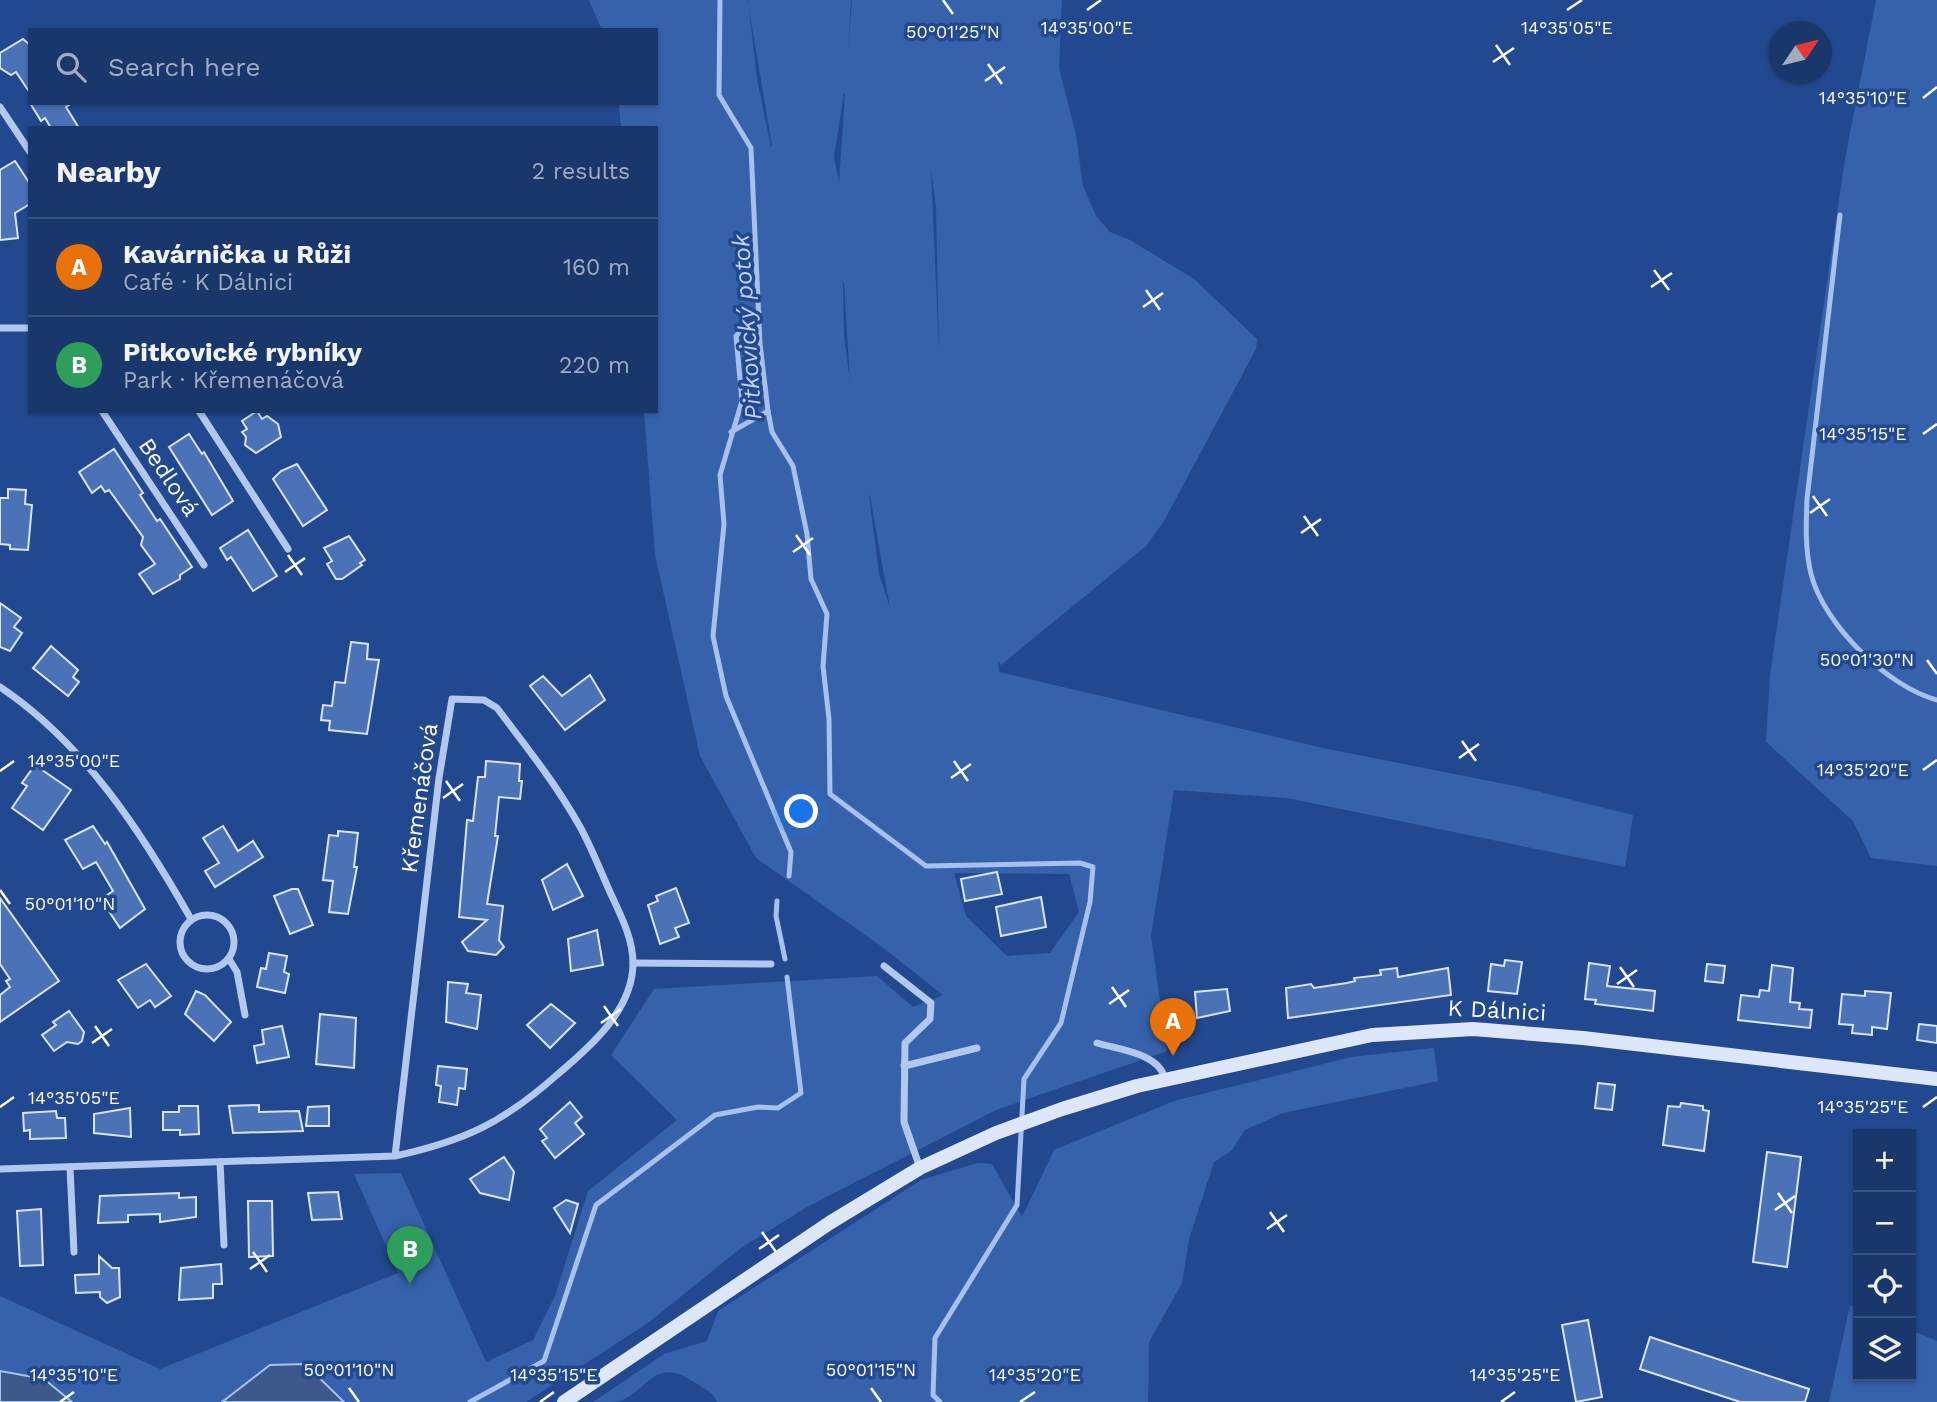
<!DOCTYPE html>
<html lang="en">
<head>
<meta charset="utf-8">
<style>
  body { margin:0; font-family:"Work Sans",sans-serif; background:#233f71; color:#f1f3f6 }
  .controls { position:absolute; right:21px; bottom:21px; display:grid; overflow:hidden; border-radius:0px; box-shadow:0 2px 5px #0004 }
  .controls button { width:63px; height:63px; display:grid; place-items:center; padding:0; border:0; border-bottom:2px solid #38517e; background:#1a376b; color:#f1f3f6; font:35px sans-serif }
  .compass { position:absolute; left:1769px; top:21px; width:63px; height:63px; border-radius:50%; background:#1a376b; box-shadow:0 2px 5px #0004; rotate:55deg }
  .you { position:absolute; left:802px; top:812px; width:24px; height:24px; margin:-18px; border:5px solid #fff; border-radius:50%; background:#1a73e8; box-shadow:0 0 0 10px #1a73e833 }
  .badge { display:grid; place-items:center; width:46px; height:46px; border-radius:50%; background:#f8db74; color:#fff; font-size:23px; font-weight:700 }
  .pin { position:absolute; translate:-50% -58px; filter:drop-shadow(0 2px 4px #0008) }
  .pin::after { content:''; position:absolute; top:37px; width:24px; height:21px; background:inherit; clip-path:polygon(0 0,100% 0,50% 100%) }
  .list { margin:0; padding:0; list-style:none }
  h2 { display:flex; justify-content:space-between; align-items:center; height:91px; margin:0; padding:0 28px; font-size:30px }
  h2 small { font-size:23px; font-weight:400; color:#9facc1 }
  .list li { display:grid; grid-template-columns:46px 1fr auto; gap:21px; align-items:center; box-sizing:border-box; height:98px; padding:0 28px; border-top:2px solid #38517e }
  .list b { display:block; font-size:26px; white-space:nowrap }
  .list p { margin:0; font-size:23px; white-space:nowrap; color:#9facc1 }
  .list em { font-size:23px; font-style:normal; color:#9facc1 }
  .icon { flex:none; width:38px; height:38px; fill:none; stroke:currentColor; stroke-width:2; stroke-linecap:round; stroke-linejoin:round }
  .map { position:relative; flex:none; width:1937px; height:1402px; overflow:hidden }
  .search { position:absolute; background:#1a376b; box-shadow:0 2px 5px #0004; left:28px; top:28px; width:630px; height:77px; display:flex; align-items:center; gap:18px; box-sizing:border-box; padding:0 24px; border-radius:0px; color:#9facc1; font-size:26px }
  .panel { position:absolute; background:#1a376b; box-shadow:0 2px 5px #0004; left:28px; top:126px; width:630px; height:287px; border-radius:0px }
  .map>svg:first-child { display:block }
  .green { fill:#3662ac; fill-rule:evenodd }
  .water { fill:#3d588b; stroke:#a6c1ed; stroke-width:2 }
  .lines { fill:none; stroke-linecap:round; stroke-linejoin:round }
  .stream { stroke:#a6c1ed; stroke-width:5 }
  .building { fill:#4b72b6; stroke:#d7e4f9; stroke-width:2 }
  .street { stroke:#b2c8ec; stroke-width:7 }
  .secondary { stroke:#dde7f9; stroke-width:14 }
  .ticks { fill:none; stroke:#fff; stroke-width:2.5 }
  .labels { text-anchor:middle; stroke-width:7; stroke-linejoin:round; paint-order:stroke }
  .street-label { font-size:23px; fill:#fff; stroke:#22498f }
  .water-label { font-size:24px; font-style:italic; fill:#bed2f3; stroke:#22498f }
  .ticks-label { font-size:18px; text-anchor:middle; fill:#fff; stroke:#22498f; stroke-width:7; stroke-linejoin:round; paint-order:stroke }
</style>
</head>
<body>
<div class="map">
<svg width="1937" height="1402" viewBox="0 0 1937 1402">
  <rect width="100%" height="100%" fill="#22498f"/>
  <g class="green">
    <path d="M589,0H747L748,3V0H851L848,50L852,0H1062L1059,68L1076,135L1083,186L1096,216L1110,232L1130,240L1194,279L1257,339L1256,349L1164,521L1146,546L1001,665L998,661L999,672L1323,748L1520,787L1633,815L1625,867L1287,798L1174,790L1151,936L1167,1051L996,1110L807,1207L741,1248L648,1323L526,1402H344L330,1387L227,1397L222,1402H72L44,1379L0,1371V1296L160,1369L398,1273L354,1174L401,1173L486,1362L533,1340L555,1296L588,1191L677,1120L611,1055L654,989L877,976L913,1007L943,995L881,946L756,858L700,756L655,555L644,411H656V128H621L619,103H656V30H602ZM749,9L772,146L771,147L757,79ZM844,93L845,94L839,182L834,157ZM931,169L936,207L939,352L931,170ZM843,282L844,283L850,381L844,336ZM869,495L870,496L890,608L879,574ZM954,873L1069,874L1079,912L1050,953L1007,956L966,916Z"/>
    <polygon points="1876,0 1937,0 1937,866 1871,858 1853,821 1766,742 1770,675 1845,159"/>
    <path d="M1434,1048L1438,1081L1283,1113L1245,1130L1231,1151L1214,1162L1189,1239L1182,1283L1149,1342L1148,1402H717C714,1393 705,1389 697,1384C655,1354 650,1389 620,1401C613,1402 600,1402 593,1402L664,1354L707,1341L718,1311L921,1180L977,1163L992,1164L1022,1217L1054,1150L1174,1101L1351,1057Z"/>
    <polygon points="1850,1305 1858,1308 1858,1376 1911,1376 1911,1330 1937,1341 1937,1402 1829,1402"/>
  </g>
  <g class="water">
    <polygon points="305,1364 344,1402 222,1402 270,1365"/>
    <polygon points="0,1371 44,1379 72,1402 0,1402"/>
  </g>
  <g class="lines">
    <g class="stream">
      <polyline points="720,0 719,95 751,148 760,344 768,411 772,432 793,466 807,534 811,579 827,614 823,666 829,719 830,794 926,866 1080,863 1093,867 1090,902 1061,1023 1024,1079 1017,1205 935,1338 933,1395 940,1402"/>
      <path d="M1840,215L1807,499C1806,525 1805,549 1811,574C1824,625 1888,687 1937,700"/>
      <polyline points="759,312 736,336 742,401 720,475 724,524 713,636 726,696 791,852 789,876"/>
      <polyline points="731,432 768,411"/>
      <polyline points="777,901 776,916 785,959"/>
      <polyline points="470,1402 544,1361 596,1205 715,1115 758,1107 778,1108 801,1093 787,977"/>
    </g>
  </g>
  <g class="building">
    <polygon points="23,39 30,45 30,93 16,72 11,75 0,68 0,53"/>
    <polygon points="30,103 72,103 66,107 79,128 51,128 45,118 41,121"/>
    <polygon points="15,161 30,184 30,204 15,213 18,238 0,240 0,170"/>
    <polygon points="257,411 262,419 267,416 278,424 281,437 256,453 245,445 246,437 242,432 247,429 242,421"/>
    <polygon points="189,434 202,454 204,452 233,501 212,515 169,447"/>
    <polygon points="114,449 143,493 140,495 157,521 160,519 192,567 180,575 180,579 153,594 139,574 155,564 141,545 143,537 109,490 105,492 101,486 92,493 79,472"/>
    <polygon points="297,464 327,510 303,526 273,479 281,471"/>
    <polygon points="8,489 26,490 25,504 32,505 28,550 10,549 10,545 0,544 0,498 8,498"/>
    <polygon points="248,530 277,576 253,591 231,557 227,560 220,548"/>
    <polygon points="349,536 365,560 360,563 362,565 342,579 336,579 327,564 332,561 324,548"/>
    <polygon points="0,603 21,618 14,627 22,633 10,651 0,647"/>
    <polygon points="351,642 368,644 367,659 379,660 367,734 329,730 330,721 321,720 323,705 332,706 335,682 345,683"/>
    <polygon points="51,646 78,670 73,677 79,682 68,696 33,668"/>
    <polygon points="590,675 605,700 565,730 530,686 543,676 562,696"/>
    <polygon points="486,761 520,764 519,781 522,781 520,799 499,797 495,836 498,836 487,904 503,906 499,940 504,947 496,955 468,951 462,942 487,920 459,917 467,820 473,821 478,777 485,777"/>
    <polygon points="35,765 71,790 43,830 12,808 27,786 22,783"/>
    <polygon points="93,826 105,844 107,842 145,909 120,928 101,899 113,891 96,862 83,869 65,840"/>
    <polygon points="223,826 238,851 253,841 263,857 215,887 205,871 219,863 203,838"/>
    <polygon points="338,831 358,833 354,867 357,867 348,914 329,912 333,881 323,880 329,835 338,836"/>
    <polygon points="567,864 583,896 553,910 542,880"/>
    <polygon points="997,872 1002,894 965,901 961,879"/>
    <polygon points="676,888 689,923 675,928 679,937 660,944 648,905 658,901 656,896"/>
    <polygon points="292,889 298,889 313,925 290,934 274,896"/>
    <polygon points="1041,897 1046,927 1001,936 996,907"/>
    <polygon points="0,898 59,981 0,1022 0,995 10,987 6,981 10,979 0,964"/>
    <polygon points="597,930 603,965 571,971 568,939"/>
    <polygon points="269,953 287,956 284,972 289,974 285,993 257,987 261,968 266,969"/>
    <polygon points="1505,960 1522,962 1517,994 1488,991 1491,964 1504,966"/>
    <polygon points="1589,963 1610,966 1607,986 1655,991 1653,1011 1595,1004 1596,1000 1585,999"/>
    <polygon points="146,964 171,996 155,1007 150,1000 138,1008 118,980"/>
    <polygon points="1707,964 1725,966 1723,983 1705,981"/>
    <polygon points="1772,965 1793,968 1790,1002 1800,1003 1799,1009 1812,1010 1810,1028 1738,1020 1741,995 1759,997 1760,990 1769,991"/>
    <polygon points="1397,968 1398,977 1448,968 1451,995 1288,1018 1286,988 1311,984 1314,988 1347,983 1355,981 1354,978 1381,975 1380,970"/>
    <polygon points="448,982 468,984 466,993 481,995 477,1029 446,1022"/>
    <polygon points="1227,989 1230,1011 1197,1018 1195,992"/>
    <polygon points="196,991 205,995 231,1022 214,1041 185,1014"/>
    <polygon points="1865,991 1891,993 1887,1029 1872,1027 1872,1035 1852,1033 1853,1025 1839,1024 1842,994 1865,996"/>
    <polygon points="551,1004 575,1023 550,1048 527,1025"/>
    <polygon points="69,1011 84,1032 82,1041 78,1044 67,1042 54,1051 42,1035 56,1025 53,1022"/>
    <polygon points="320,1014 356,1018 354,1068 316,1064"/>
    <polygon points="1919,1024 1937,1026 1937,1043 1917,1040"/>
    <polygon points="282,1026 289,1057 257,1063 254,1046 264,1044 262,1030"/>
    <polygon points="438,1066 467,1069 465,1089 459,1088 457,1105 439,1102 441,1086 436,1085"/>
    <polygon points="1598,1083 1615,1085 1612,1110 1595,1108"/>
    <polygon points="570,1102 582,1117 575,1123 584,1134 555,1158 542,1141 547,1138 540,1129"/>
    <polygon points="1681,1103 1703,1106 1703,1110 1709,1111 1704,1151 1663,1145 1668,1106 1680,1107"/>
    <polygon points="259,1105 259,1112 299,1111 303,1131 233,1133 229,1106"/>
    <polygon points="179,1106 198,1106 199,1134 180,1135 180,1130 163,1130 163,1112 179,1112"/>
    <polygon points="329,1106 329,1126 306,1126 308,1107"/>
    <polygon points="130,1108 131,1137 94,1133 94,1114"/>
    <polygon points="56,1111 57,1118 65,1118 66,1138 30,1139 30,1130 24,1131 23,1113"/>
    <polygon points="1767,1152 1801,1157 1787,1267 1753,1262"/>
    <polygon points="504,1157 514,1172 509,1200 480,1193 470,1179"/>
    <polygon points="338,1192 342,1219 312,1220 308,1193"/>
    <polygon points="179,1193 179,1198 196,1197 196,1217 160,1222 160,1214 128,1215 128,1222 98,1223 100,1196"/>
    <polygon points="566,1200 578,1204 570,1233 554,1208"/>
    <polygon points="248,1201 272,1201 273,1256 249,1257"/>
    <polygon points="41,1209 43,1265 20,1266 17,1211"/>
    <polygon points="99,1256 112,1268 119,1268 120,1297 107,1303 100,1297 100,1292 76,1293 75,1275 99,1274"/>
    <polygon points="221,1264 222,1284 213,1284 213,1298 179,1300 181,1268"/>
    <polygon points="1588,1320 1602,1397 1576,1402 1562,1325"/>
    <polygon points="1650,1337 1809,1389 1805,1402 1740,1402 1640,1369"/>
  </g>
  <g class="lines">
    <g class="street">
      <polyline points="0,107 30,152"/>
      <polyline points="0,328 30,328"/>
      <polyline points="102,411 204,565"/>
      <polyline points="199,411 288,549"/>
      <path d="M0,687C84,743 142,833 191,919"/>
      <circle cx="207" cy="942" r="27"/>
      <polyline points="229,959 237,972 245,1015"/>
      <polyline points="633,963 771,964"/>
      <polyline points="884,966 931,1003 930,1019 905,1043 904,1122 920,1168"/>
      <path d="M1097,1043C1120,1050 1159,1053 1165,1079"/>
      <polyline points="904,1066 977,1048"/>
      <polyline points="220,1162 224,1245"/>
      <polyline points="70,1168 74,1252"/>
      <path d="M0,1169L395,1156C465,1141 504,1122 558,1074C590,1047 633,1010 633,963C633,938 620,914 610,892C600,870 591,846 579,825C556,784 525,745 497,708L484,700L452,699L439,778L395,1156"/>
    </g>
    <polyline class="secondary" points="564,1402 831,1222 920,1168 996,1133 1062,1109 1137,1086 1372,1035 1473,1029 1583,1038 1937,1079"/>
  </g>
  <path class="ticks" d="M943,0L953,14M1087,10L1101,0M1567,10L1582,0M1496,45L1510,65M1493,62L1514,48M988,64L1002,84M985,81L1005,67M1923,98L1937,87M1654,270L1669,290M1651,287L1672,273M1146,290L1160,310M1143,307L1163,293M1923,434L1937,424M1813,496L1827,516M1810,513L1830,499M1304,516L1318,536M1301,533L1321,519M796,535L810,555M793,552L813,538M288,555L302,575M285,572L305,558M1927,660L1937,674M1462,741L1476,761M1459,758L1479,744M954,761L968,781M1923,770L1937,760M0,771L14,761M951,778L971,764M446,781L460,801M443,798L463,784M0,890L10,904M1620,967L1634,987M1617,984L1637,970M1112,987L1126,1007M1109,1004L1129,990M604,1006L618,1026M601,1023L621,1009M95,1026L109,1046M92,1043L112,1029M0,1107L14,1097M1923,1107L1937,1097M1778,1193L1792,1213M1775,1210L1795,1196M1270,1212L1284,1232M1267,1229L1287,1215M762,1232L776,1252M759,1249L779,1235M253,1252L267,1272M250,1269L270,1255M349,1388L359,1402M871,1388L881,1402M60,1402L74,1392M540,1402L554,1392M1020,1402L1035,1392M1501,1402L1515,1392"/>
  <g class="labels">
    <g class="street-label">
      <text transform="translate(169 477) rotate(56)" y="8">Bedlová</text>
      <text transform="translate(419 798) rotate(-82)" y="8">Křemenáčová</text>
      <text transform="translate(1497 1010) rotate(3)" y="8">K Dálnici</text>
    </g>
    <g class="water-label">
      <text transform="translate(747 327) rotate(-94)" y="8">Pitkovický potok</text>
    </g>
  </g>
  <g class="ticks-label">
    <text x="1087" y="34">14°35'00"E</text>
    <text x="1567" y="34">14°35'05"E</text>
    <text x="953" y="38">50°01'25"N</text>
    <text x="1863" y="104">14°35'10"E</text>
    <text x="1863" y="440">14°35'15"E</text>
    <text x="1867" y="666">50°01'30"N</text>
    <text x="74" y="767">14°35'00"E</text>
    <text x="1863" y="776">14°35'20"E</text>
    <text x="70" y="910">50°01'10"N</text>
    <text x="74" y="1104">14°35'05"E</text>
    <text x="1863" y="1113">14°35'25"E</text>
    <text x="349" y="1376">50°01'10"N</text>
    <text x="871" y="1376">50°01'15"N</text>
    <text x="74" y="1381">14°35'10"E</text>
    <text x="554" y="1381">14°35'15"E</text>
    <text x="1035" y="1381">14°35'20"E</text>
    <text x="1515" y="1381">14°35'25"E</text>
  </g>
</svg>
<div class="controls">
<button>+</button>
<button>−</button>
<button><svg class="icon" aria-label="locate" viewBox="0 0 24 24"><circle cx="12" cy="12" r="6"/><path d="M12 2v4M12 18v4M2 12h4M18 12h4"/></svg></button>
<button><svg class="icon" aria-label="layers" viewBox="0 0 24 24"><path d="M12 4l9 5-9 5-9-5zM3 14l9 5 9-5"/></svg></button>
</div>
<svg class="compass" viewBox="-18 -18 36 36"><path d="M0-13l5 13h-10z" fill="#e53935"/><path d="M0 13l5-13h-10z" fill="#9facc1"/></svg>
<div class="you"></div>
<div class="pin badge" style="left:1173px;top:1056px;background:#e8710a">A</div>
<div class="pin badge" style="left:410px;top:1284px;background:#2e9e5b">B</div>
<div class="search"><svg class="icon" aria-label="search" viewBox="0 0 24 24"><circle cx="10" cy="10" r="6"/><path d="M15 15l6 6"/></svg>Search here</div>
<section class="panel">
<h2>Nearby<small>2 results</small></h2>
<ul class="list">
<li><span class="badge" style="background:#e8710a">A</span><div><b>Kavárnička u Růži</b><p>Café · K Dálnici</p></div><em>160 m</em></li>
<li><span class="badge" style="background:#2e9e5b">B</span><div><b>Pitkovické rybníky</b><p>Park · Křemenáčová</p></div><em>220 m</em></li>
</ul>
</section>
</div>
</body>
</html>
